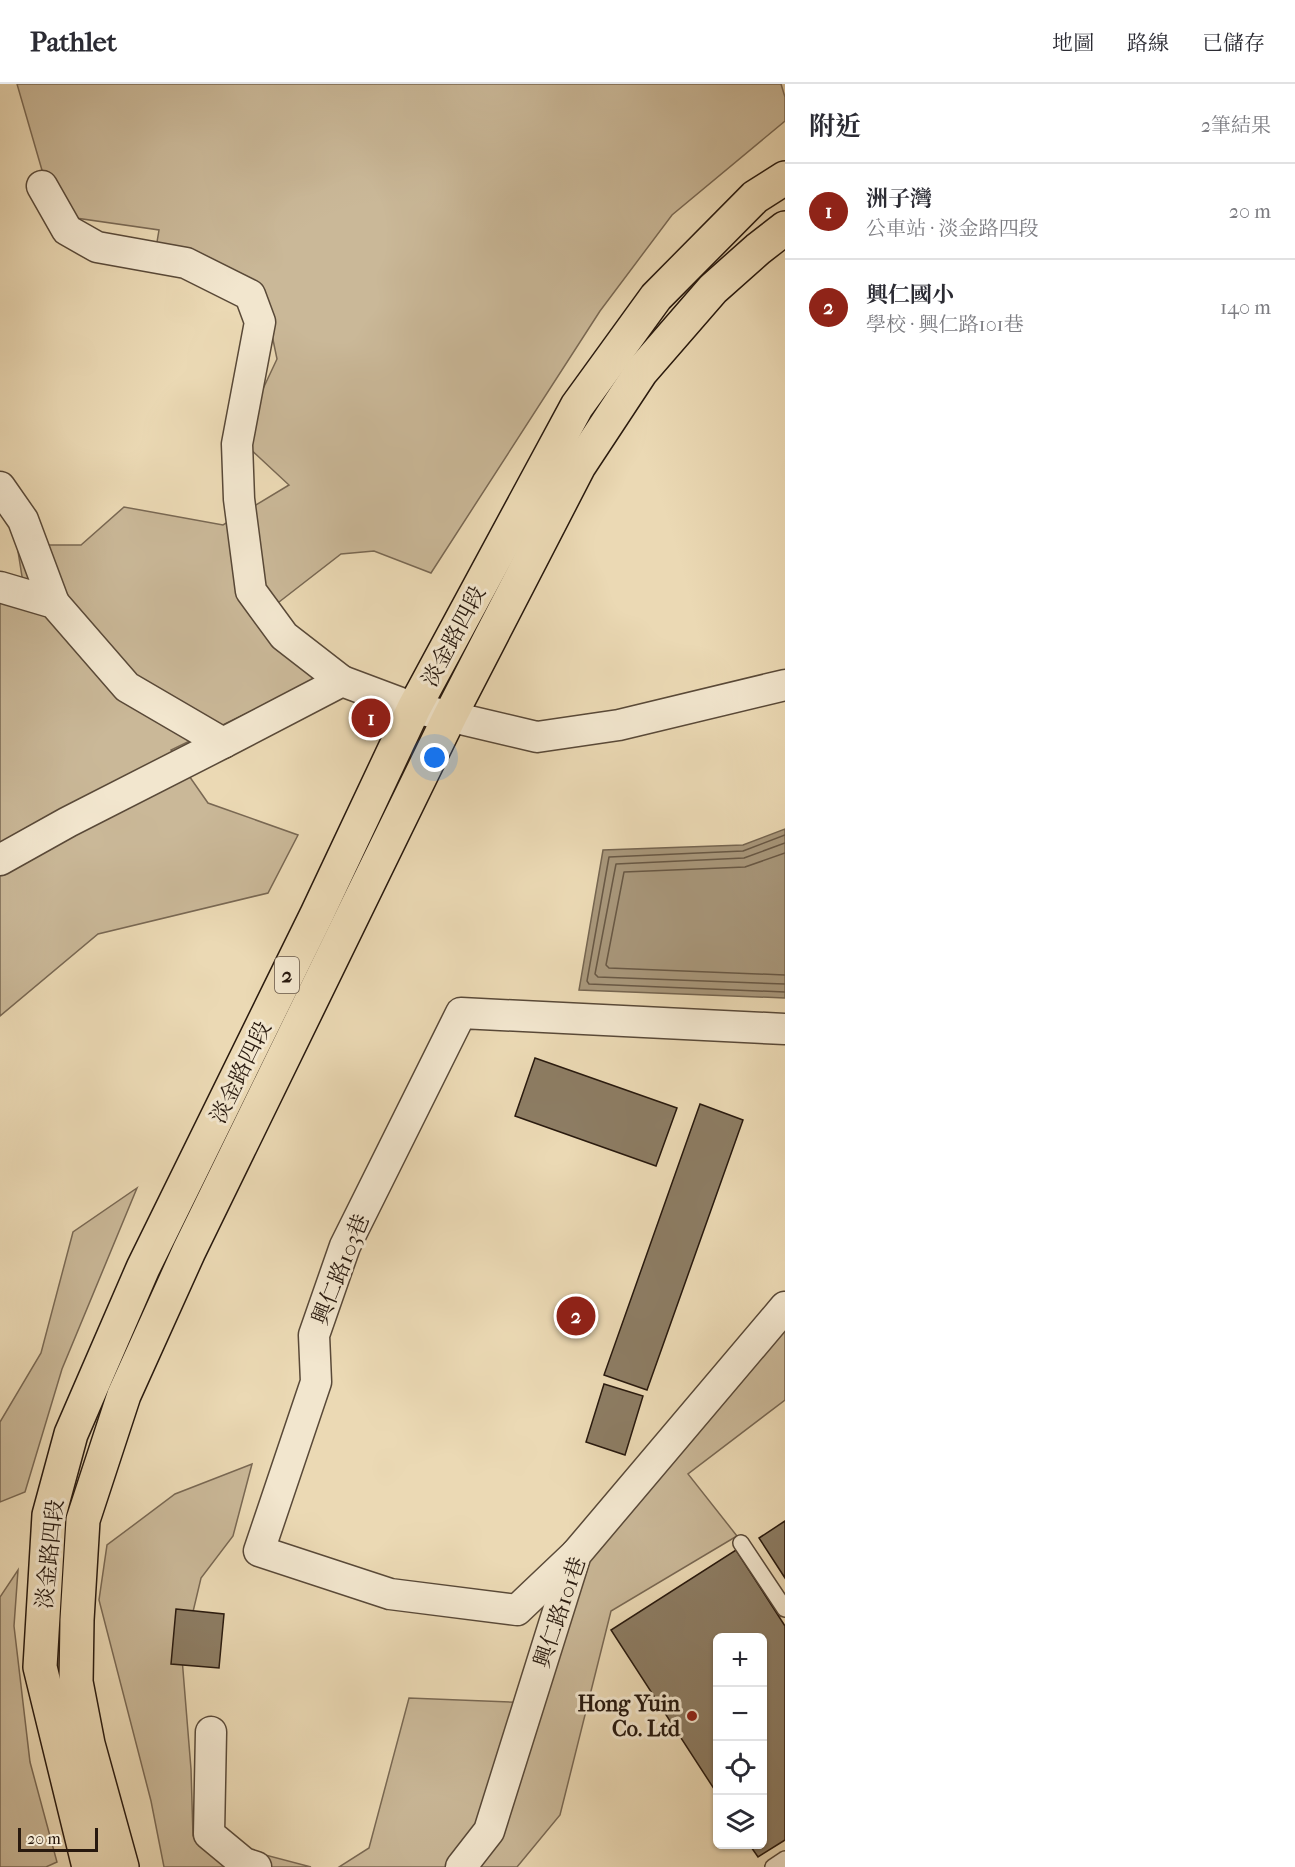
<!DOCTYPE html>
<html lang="zh-TW">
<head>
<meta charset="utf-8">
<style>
  body { margin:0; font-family:"IM FELL French Canon","Noto Serif TC",serif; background:#f2f2f3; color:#2b2b33 }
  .controls { position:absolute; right:18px; bottom:18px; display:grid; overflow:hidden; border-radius:9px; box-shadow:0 2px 4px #0004 }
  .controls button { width:54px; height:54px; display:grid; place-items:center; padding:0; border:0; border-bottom:2px solid #e1e1e2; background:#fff; color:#2b2b33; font:30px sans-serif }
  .scale { position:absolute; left:18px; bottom:15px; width:80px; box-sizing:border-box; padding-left:6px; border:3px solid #28190e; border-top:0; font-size:16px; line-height:21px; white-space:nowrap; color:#28190e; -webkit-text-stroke:4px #f2e6ce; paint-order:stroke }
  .you { position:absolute; left:435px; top:674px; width:21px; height:21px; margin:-15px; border:4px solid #fff; border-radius:50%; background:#1a73e8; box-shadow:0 0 0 9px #1a73e833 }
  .badge { display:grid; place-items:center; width:39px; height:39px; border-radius:50%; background:#8f2418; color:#fff; font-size:20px; font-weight:700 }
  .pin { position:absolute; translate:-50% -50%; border:3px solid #fff; box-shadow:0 2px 6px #0006 }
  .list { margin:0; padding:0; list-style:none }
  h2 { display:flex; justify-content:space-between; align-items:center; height:78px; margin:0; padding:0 24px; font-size:26px }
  h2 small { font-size:20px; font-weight:400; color:#7c7c81 }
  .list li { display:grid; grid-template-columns:39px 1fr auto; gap:18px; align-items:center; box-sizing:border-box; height:96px; padding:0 24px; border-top:2px solid #e1e1e2 }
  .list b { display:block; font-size:22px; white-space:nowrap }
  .list p { margin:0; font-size:20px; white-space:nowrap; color:#7c7c81 }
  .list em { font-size:20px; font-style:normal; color:#7c7c81 }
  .icon { flex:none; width:33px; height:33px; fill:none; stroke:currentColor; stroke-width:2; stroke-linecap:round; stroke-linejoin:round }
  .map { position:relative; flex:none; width:785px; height:1783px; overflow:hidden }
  header { display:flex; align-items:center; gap:36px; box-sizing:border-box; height:84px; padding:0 30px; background:#fff; border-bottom:2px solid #e1e1e2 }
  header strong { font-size:28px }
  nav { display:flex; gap:33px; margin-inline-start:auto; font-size:21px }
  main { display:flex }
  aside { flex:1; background:#fff }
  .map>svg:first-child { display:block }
  .green { fill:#cab898; stroke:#796853; stroke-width:1.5 }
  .water { fill:#a9987c; stroke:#756550; stroke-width:1.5 }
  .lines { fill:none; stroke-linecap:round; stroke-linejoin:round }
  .shore { stroke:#685845; stroke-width:1.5 }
  .building { fill:#8d7d64; stroke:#28190e; stroke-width:1.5 }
  .service-casing { stroke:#594938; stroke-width:18 }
  .minor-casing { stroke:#594938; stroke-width:33 }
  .primary-casing { stroke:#28190e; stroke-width:36 }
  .service { stroke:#f2e6ce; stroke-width:15 }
  .minor { stroke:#f2e6ce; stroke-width:30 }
  .primary { stroke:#ebd9b4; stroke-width:33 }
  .poi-dot { fill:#8f2418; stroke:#f2e6ce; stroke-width:2 }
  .labels { text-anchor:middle; stroke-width:6; stroke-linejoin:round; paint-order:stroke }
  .shield { fill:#f2e6ce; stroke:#655648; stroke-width:1.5 }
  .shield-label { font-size:21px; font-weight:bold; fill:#28190e }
  .street-label { font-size:22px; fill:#28190e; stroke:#f2e6ce }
  .poi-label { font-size:22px; font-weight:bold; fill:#28190e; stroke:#f2e6ce; text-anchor:end }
</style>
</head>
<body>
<header>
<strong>Pathlet</strong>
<nav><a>地圖</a><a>路線</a><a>已儲存</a></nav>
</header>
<main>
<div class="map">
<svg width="785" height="1783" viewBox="0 0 785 1783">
  <rect width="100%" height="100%" fill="#ebd9b4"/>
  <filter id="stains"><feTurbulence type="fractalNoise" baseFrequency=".00333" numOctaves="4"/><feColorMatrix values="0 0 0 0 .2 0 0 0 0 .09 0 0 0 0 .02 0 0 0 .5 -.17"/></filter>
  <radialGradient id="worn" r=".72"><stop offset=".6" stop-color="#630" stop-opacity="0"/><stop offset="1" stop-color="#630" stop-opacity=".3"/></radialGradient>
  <g class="green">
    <polygon points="17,0 781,0 785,13 785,37 672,131 600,227 431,489 374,467 341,470 261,532 318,595 171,666 208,719 298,751 268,809 98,850 0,932 0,518 27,524 17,461 81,461 124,423 223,441 289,401 247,362 254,324 277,275 266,222 231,190 152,188 159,146 55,131"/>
    <polygon points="137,1104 62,1285 25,1408 0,1418 0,1338 41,1269 73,1148"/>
    <polygon points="785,1242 785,1316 688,1390 737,1452 611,1527 560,1731 517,1783 339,1783 369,1764 409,1614 535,1619 586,1473"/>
    <polygon points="252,1380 233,1452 201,1494 182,1574 191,1685 193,1752 311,1783 164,1783 151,1717 99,1516 107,1461 175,1410"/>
    <polygon points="18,1486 14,1542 30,1678 57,1778 46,1783 0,1783 0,1513"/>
  </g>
  <polygon class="water" points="785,745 785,914 579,906 603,766 743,761"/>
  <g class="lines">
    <g class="shore">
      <polyline points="785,751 743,767 609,773 587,897 589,900 785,908"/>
      <polyline points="785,759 744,774 616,780 595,890 598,893 785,900"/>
      <polyline points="785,769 745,783 624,788 606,881 609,884 785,891"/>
    </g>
  </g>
  <g class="building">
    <polygon points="535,974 677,1024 656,1082 515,1032"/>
    <polygon points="700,1020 743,1036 647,1306 604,1291"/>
    <polygon points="604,1300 643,1312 625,1371 586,1358"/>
    <polygon points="785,1437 785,1494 759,1454"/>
    <polygon points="736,1466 785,1542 785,1756 758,1773 749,1760 762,1760 762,1554 718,1554 718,1711 611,1546"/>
    <polygon points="176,1525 224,1530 219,1584 171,1580"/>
  </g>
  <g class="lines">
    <defs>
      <g id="service">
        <polyline points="741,1459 785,1525"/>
        <polyline points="773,1783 785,1775"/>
      </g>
      <g id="minor">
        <polyline points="42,102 67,146 97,163 186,179 250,211 260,238 237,360 239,415 251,507 284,552 342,597"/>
        <polyline points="0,403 23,436 54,519"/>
        <polyline points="0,503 54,519 127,603 223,659 342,597 414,624 537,653 619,641 785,601"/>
        <polyline points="0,776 68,738 223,659"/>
        <polyline points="576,1470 517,1526 390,1510 259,1467 316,1298 314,1251 345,1162 461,929 785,945"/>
        <polyline points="211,1648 209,1750 244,1779 256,1783"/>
        <polyline points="461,1783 489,1747 576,1470 785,1223"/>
      </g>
      <g id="primary">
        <polyline points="89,1783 40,1583 49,1431 71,1350 143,1184 317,830 414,624 577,322 656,213 755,113 785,94"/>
        <polyline points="122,1783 88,1660 76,1598 77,1536 83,1436 124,1311 189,1167 450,632 579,382 641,288 713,205 758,165 785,144"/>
      </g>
    </defs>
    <use href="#service" class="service-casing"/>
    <use href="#minor" class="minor-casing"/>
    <use href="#primary" class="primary-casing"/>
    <use href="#service" class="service"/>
    <use href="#minor" class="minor"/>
    <use href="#primary" class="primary"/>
  </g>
  <circle class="poi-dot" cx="692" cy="1632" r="6"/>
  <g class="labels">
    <rect class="shield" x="275" y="873" width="24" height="36" rx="4.5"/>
    <g class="shield-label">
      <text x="287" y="898">2</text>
    </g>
    <g class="street-label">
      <text transform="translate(453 552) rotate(-62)" y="8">淡金路四段</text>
      <text transform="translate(240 988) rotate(-64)" y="8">淡金路四段</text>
      <text transform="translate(340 1185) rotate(-68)" y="8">興仁路103巷</text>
      <text transform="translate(49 1470) rotate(-84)" y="8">淡金路四段</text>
      <text transform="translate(559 1528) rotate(-71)" y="8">興仁路101巷</text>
    </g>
    <g class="poi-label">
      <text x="680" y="1627">Hong Yuin<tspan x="680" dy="25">Co. Ltd</tspan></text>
    </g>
  </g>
  <rect width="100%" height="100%" filter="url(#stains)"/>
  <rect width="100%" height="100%" fill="url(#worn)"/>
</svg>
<div class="controls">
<button>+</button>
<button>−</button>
<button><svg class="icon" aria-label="locate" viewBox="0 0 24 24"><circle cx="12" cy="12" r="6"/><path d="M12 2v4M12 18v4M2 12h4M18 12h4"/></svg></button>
<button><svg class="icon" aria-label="layers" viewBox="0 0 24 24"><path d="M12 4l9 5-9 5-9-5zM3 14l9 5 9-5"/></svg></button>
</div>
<div class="scale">20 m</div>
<div class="you"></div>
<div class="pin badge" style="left:371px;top:634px">1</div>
<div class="pin badge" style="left:576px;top:1232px">2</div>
</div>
<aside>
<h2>附近<small>2筆結果</small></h2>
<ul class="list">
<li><span class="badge">1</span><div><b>洲子灣</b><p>公車站 · 淡金路四段</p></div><em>20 m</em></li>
<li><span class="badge">2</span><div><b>興仁國小</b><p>學校 · 興仁路101巷</p></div><em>140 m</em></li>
</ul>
</aside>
</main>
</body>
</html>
